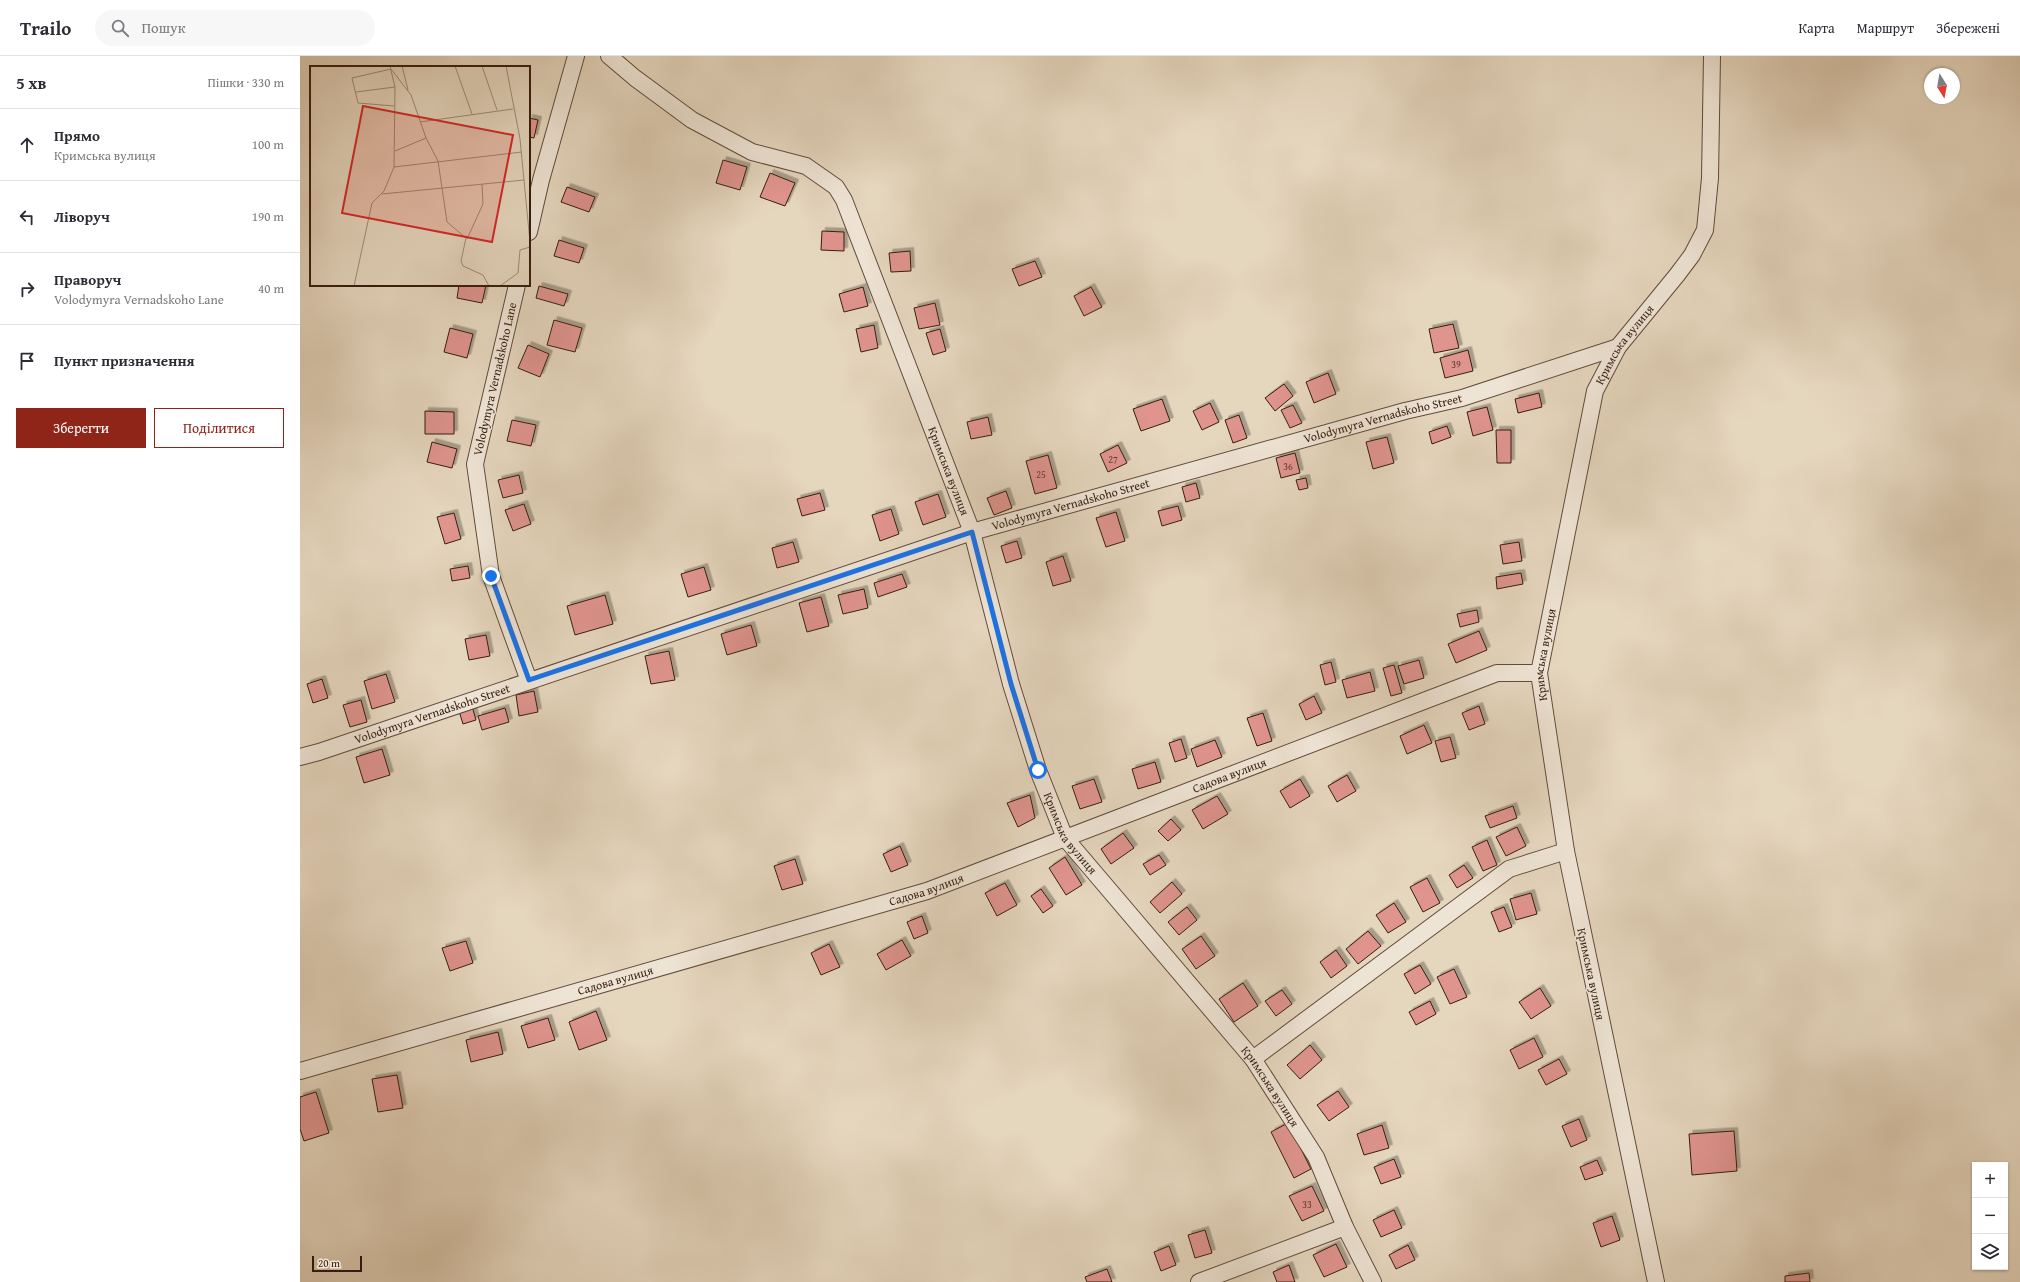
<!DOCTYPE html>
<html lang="uk">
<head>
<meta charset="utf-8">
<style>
  body { margin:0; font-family:"Gentium Book Plus",serif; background:#f7f7f7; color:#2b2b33 }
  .controls { position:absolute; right:12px; bottom:12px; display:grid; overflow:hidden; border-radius:0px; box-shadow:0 1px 3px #0004 }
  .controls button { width:36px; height:36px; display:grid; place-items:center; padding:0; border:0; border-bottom:1px solid #e1e1e2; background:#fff; color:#2b2b33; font:20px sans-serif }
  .compass { position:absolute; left:1624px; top:12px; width:36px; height:36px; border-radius:50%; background:#fff; box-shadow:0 1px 3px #0004; rotate:169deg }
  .scale { position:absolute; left:12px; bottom:10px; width:50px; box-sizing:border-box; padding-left:4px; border:2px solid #361d0f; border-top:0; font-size:11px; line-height:14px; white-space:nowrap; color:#361d0f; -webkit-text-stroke:3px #eee4d5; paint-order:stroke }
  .stop { position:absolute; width:12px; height:12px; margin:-9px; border:3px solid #1a73e8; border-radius:50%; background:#fff }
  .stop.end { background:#1a73e8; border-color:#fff; box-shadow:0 1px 4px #0008 }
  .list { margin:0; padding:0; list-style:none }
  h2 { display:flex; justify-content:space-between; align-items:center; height:52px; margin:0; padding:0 16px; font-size:17px }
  h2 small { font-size:13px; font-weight:400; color:#7c7c81 }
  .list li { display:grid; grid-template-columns:26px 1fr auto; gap:12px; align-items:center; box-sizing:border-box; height:72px; padding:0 16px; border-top:1px solid #e1e1e2 }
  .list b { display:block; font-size:15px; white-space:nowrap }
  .list p { margin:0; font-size:13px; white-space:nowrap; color:#7c7c81 }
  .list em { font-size:13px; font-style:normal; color:#7c7c81 }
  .actions { display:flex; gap:8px; padding:12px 16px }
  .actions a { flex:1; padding:9px 0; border:1px solid #8f2418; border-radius:0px; text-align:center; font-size:14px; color:#8f2418 }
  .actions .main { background:#8f2418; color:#fff }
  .icon { flex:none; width:22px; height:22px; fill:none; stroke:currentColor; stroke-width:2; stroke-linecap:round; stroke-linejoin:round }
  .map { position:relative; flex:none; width:1720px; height:1226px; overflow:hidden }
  header { display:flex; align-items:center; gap:24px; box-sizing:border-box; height:56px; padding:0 20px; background:#fff; border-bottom:1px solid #e1e1e2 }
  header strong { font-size:19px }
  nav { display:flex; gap:22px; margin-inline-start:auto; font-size:14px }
  .search { width:280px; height:36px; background:#f7f7f7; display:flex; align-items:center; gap:10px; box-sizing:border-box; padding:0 14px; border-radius:22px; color:#7c7c81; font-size:15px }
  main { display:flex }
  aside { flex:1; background:#fff }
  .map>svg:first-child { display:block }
  .building { fill:#df948e; stroke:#361d0f; filter:url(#shadow) }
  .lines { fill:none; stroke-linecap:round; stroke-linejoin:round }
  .street-casing { stroke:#624b3b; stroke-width:18 }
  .street { stroke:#eee4d5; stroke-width:16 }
  .route { stroke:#1a73e8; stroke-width:5 }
  .labels { text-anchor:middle; stroke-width:3; stroke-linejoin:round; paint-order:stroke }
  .number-label { font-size:10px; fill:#603b2f }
  .street-label { font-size:12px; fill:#361d0f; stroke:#eee4d5 }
  .inset-road { fill:none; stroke:#9f8c78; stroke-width:1 }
  .view { fill:#d62828; fill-opacity:0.15; stroke:#d62828; stroke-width:2 }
  .inset-edge { fill:none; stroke:#361d0f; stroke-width:2 }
</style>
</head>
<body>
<header>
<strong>Trailo</strong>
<div class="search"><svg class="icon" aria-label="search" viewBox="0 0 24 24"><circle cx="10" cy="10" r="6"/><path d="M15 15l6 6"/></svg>Пошук</div>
<nav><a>Карта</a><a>Маршрут</a><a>Збережені</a></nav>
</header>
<main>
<aside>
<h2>5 хв<small>Пішки · 330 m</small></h2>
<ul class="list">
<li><svg class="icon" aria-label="ahead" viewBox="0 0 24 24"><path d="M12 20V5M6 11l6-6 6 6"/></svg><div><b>Прямо</b><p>Кримська вулиця</p></div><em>100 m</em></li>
<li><svg class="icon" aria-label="left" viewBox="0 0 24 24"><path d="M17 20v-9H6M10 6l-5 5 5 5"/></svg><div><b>Ліворуч</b></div><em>190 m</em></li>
<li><svg class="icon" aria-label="right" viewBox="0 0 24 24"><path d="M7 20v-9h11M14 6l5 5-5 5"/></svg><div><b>Праворуч</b><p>Volodymyra Vernadskoho Lane</p></div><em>40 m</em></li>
<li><svg class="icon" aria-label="arrive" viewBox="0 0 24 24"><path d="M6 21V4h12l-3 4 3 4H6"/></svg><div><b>Пункт призначення</b></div></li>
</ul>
<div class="actions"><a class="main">Зберегти</a><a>Поділитися</a></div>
</aside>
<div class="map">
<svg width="1720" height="1226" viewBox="0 0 1720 1226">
  <defs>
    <filter id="shadow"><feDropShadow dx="3.5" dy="-3.5" stdDeviation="0" flood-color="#0004"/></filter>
  </defs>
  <rect width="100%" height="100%" fill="#e5d6be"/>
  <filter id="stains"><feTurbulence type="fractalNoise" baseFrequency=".005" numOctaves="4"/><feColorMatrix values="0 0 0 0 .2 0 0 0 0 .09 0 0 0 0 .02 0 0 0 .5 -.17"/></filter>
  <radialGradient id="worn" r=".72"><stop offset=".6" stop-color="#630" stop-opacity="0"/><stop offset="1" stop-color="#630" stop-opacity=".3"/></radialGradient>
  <g class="building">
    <polygon points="229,62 238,64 234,82 229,81"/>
    <polygon points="423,104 447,111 440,134 416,127"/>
    <polygon points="470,117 495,127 485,150 460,141"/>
    <polygon points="267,131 295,141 289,156 261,146"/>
    <polygon points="522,175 544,176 544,195 521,194"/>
    <polygon points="259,184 284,192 279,207 254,200"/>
    <polygon points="610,195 611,215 591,216 589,197"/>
    <polygon points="735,205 742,221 719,230 712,213"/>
    <polygon points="159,229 186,229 182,247 157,242"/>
    <polygon points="239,230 268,238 264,250 236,242"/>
    <polygon points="563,231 568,250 544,256 539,238"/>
    <polygon points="791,231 802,251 784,260 774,240"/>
    <polygon points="635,247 640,269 619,273 614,252"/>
    <polygon points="254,264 282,272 275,296 247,289"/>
    <polygon points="1153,268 1159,292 1134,297 1129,273"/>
    <polygon points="574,269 578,292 561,296 556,273"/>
    <polygon points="150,272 173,278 167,302 144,296"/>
    <polygon points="640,273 646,295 633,299 626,277"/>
    <polygon points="228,289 249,298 240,321 218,312"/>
    <polygon points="1168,294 1173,315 1145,322 1140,302"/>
    <polygon points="1028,317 1036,338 1014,347 1006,326"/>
    <polygon points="984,328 993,340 975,355 965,342"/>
    <polygon points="1239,337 1242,351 1218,357 1215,343"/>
    <polygon points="862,343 870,365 841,375 833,353"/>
    <polygon points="910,347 919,366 902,374 893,355"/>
    <polygon points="993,349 1002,367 990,372 981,354"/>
    <polygon points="1187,351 1193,374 1173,380 1167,356"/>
    <polygon points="125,355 154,356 154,378 125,378"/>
    <polygon points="939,359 947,382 933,387 925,364"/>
    <polygon points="688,361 692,379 671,383 667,366"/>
    <polygon points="212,364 236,369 231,390 207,385"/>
    <polygon points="1147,370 1151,381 1132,388 1129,376"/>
    <polygon points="1196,374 1211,374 1211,407 1197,407"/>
    <polygon points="1087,381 1094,407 1073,413 1066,386"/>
    <polygon points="132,386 157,393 152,412 127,406"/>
    <polygon points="818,389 827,407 808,416 800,398"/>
    <polygon points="995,397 1000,417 981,422 976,402"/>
    <polygon points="748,399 757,432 735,438 726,405"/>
    <polygon points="219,419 223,437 203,442 198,424"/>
    <polygon points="1006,422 1008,432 999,434 996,424"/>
    <polygon points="896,427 900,442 886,446 882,431"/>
    <polygon points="706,435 712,452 694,459 687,442"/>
    <polygon points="520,437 525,454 502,460 497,443"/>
    <polygon points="638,438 646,461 623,469 615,446"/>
    <polygon points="224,448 231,468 213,475 205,454"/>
    <polygon points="878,450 882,464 862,470 858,455"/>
    <polygon points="591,453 599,478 580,485 572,459"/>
    <polygon points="816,456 825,485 806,491 796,462"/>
    <polygon points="154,457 161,483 145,488 137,461"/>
    <polygon points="717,485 722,502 706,507 701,490"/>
    <polygon points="493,486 499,506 477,512 472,492"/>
    <polygon points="1219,486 1222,505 1203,508 1200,489"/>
    <polygon points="763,500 771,525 753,530 746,506"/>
    <polygon points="168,510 170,522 152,525 150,513"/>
    <polygon points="404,511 411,534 388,541 381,518"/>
    <polygon points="1221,517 1223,528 1197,533 1196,521"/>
    <polygon points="602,518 607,531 578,541 574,527"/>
    <polygon points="564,533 568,552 543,558 538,539"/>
    <polygon points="305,539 313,568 275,579 267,550"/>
    <polygon points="521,541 529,570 507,576 499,547"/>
    <polygon points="1177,554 1179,566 1160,571 1157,558"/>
    <polygon points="451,569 457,590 427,599 421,578"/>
    <polygon points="1179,575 1187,594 1156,607 1148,588"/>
    <polygon points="186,579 190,600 169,604 165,583"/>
    <polygon points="369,595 375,624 351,628 345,600"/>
    <polygon points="1119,604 1124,622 1104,628 1098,610"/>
    <polygon points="1031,606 1036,626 1025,629 1020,609"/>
    <polygon points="1094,609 1102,637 1091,640 1083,612"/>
    <polygon points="1070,616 1075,635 1047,642 1042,624"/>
    <polygon points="86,618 95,646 72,653 64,625"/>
    <polygon points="22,623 28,642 13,647 7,628"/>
    <polygon points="234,635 238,656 219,660 216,639"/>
    <polygon points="1014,640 1022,657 1006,664 999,648"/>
    <polygon points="61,644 67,666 50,671 43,649"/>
    <polygon points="172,650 176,664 163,668 159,655"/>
    <polygon points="1179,650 1185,668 1169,674 1162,657"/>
    <polygon points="205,652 209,666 182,674 178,660"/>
    <polygon points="963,657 972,685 957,690 947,662"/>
    <polygon points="1124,669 1132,687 1107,698 1100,680"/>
    <polygon points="1150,681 1156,702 1141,706 1135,685"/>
    <polygon points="881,683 887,702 875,706 869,687"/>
    <polygon points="915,684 922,701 897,711 891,693"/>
    <polygon points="82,693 90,719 64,727 56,701"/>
    <polygon points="855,706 861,726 838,733 832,713"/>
    <polygon points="1047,719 1056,735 1037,746 1028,730"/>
    <polygon points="794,723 802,746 780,753 772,730"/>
    <polygon points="1000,723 1010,740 990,752 980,735"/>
    <polygon points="730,739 735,762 718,771 707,747"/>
    <polygon points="917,740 928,758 903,773 892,754"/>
    <polygon points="1213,750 1217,762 1190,772 1185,760"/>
    <polygon points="871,763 881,774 868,785 858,775"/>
    <polygon points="1217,771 1226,790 1206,800 1196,781"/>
    <polygon points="823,777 834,792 811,808 801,793"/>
    <polygon points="1187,784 1197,809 1183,815 1172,791"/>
    <polygon points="600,790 608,809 591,816 583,798"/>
    <polygon points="859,799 866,809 850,819 843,808"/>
    <polygon points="765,801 782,829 766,839 749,812"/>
    <polygon points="495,803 503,828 482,834 474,810"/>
    <polygon points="1164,809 1173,822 1157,832 1149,819"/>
    <polygon points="1127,822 1140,847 1123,856 1110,831"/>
    <polygon points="872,826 882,838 860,857 850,846"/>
    <polygon points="705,827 717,849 697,860 685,837"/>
    <polygon points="741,833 753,850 743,857 731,840"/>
    <polygon points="1231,837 1237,858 1216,864 1210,843"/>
    <polygon points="1094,847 1106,866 1088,877 1076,859"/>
    <polygon points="887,851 897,864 879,879 868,866"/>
    <polygon points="1204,851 1212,871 1199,876 1191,856"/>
    <polygon points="622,860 628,877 614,883 607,866"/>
    <polygon points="1068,875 1081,890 1058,908 1046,893"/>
    <polygon points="901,880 915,900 896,913 882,893"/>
    <polygon points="602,884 611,900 586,914 577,898"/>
    <polygon points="166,885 173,907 150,915 142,892"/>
    <polygon points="529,888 540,911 521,919 511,897"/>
    <polygon points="1036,894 1047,910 1031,922 1020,906"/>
    <polygon points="1120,909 1131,928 1115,938 1104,918"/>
    <polygon points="1154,913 1167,941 1150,948 1137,921"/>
    <polygon points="943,927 958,950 934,966 919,943"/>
    <polygon points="1240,932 1251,950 1231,963 1219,946"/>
    <polygon points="982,934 992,948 976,960 965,945"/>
    <polygon points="1130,945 1136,958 1116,969 1109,956"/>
    <polygon points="296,955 307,984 279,994 269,966"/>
    <polygon points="248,962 255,984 228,992 221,970"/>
    <polygon points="198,976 203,998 171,1006 166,984"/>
    <polygon points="1234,982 1243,1001 1219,1013 1210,994"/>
    <polygon points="1010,989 1022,1004 1000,1023 987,1009"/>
    <polygon points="1259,1003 1267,1018 1246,1029 1238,1014"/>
    <polygon points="97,1019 103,1052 78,1056 72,1023"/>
    <polygon points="1038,1035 1049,1051 1029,1065 1017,1049"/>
    <polygon points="16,1036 29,1077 4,1085 0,1073 0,1041"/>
    <polygon points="1279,1063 1287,1084 1271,1091 1262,1070"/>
    <polygon points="988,1067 1011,1113 994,1122 971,1076"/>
    <polygon points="1082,1069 1089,1092 1064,1099 1057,1078"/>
    <polygon points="1434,1075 1437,1115 1392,1119 1389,1078"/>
    <polygon points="1094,1103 1101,1121 1081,1128 1074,1111"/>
    <polygon points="1297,1104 1303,1118 1285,1124 1280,1111"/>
    <polygon points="1012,1130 1024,1155 1002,1165 989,1140"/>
    <polygon points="1094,1154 1102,1172 1081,1181 1073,1164"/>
    <polygon points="1312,1160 1320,1184 1301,1191 1293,1167"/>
    <polygon points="905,1174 912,1197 895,1202 888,1179"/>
    <polygon points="1036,1188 1047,1211 1024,1221 1013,1199"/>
    <polygon points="1108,1189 1115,1204 1096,1213 1089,1199"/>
    <polygon points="869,1190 876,1209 861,1215 854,1196"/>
    <polygon points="989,1209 995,1226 977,1226 973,1216"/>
    <polygon points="807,1213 812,1226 787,1226 785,1221"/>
    <polygon points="1509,1217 1510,1226 1485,1226 1485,1220"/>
  </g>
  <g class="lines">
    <defs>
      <g id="street">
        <path id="s1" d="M309,0L335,22L392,64L452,96L506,110L536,131L544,144L672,476L711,628L738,714L765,782L953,1003L1016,1101L1045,1171L1073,1226"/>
        <polyline points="229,176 241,124 276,0"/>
        <polyline points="217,229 175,408 191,520 229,625"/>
        <path id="s2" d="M0,701L19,696L672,476L1105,355L1162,342L1318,291"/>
        <polyline points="953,1003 1209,813 1266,795"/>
        <path id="s3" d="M0,1015L627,835L1197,617H1239"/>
        <polyline points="899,1226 1045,1171"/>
        <path id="s4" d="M1356,1226L1266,795L1239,617L1295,335L1318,291L1377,219L1392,199L1405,174L1410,122L1412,0"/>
      </g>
    </defs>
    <use href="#street" class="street-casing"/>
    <use href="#street" class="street"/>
  </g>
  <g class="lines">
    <polyline class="route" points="191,520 229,624 672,476 711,628 738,714"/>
  </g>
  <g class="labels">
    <g class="number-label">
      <text x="1156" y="312">39</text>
      <text x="813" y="407">27</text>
      <text x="988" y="414">36</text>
      <text x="741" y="422">25</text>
      <text x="1007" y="1152">33</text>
    </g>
    <g class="street-label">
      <text dy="4" stroke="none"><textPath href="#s4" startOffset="963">Кримська вулиця</textPath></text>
      <text transform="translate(195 323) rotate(-77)" y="4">Volodymyra Vernadskoho Lane</text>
      <text dy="4" stroke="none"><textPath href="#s2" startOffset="1135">Volodymyra Vernadskoho Street</textPath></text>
      <text dy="4" stroke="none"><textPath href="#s1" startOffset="571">Кримська вулиця</textPath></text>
      <text dy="4" stroke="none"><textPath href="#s2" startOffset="811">Volodymyra Vernadskoho Street</textPath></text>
      <text dy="4" stroke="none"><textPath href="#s4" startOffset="639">Кримська вулиця</textPath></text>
      <text dy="4" stroke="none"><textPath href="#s2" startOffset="139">Volodymyra Vernadskoho Street</textPath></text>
      <text dy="4" stroke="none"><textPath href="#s3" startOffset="976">Садова вулиця</textPath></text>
      <text dy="4" stroke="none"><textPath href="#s1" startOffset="955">Кримська вулиця</textPath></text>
      <text dy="4" stroke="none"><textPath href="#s3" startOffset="652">Садова вулиця</textPath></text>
      <text transform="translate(1291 918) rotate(78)" y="4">Кримська вулиця</text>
      <text dy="4" stroke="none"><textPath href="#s3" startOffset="328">Садова вулиця</textPath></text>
      <text dy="4" stroke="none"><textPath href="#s1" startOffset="1279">Кримська вулиця</textPath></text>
    </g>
  </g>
  <g transform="translate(10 10)">
    <rect width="220" height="220" fill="#e5d6be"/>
    <path class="inset-road" d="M92,0L98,24M145,0L162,48M172,0L187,44M196,0L210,73L220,176M81,3L101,29L116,72L128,95L137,156L156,172L151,195L153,200L173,209L179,220M81,3L42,12L48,37L84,40M46,26L85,21M110,56L203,43M85,85L116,72M84,101L212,86M72,128L214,114M157,173L173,138L172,118M44,220L62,137L74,125L84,101L85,21L80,0M190,220L208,207L210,184L220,181"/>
    <path class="view" d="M53,40L203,69L182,176L32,147Z"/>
    <rect width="220" height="220" class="inset-edge"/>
  </g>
  <rect width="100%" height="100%" filter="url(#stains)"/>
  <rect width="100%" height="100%" fill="url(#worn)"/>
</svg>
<div class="controls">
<button>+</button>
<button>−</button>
<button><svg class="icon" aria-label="layers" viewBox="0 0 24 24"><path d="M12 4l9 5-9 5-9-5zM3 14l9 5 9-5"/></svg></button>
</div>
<svg class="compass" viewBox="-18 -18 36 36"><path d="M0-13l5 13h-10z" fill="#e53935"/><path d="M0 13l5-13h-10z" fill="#7c7c81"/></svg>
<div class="scale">20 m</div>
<div class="stop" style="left:738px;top:714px"></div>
<div class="stop end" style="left:191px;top:520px"></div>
</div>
</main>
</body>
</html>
